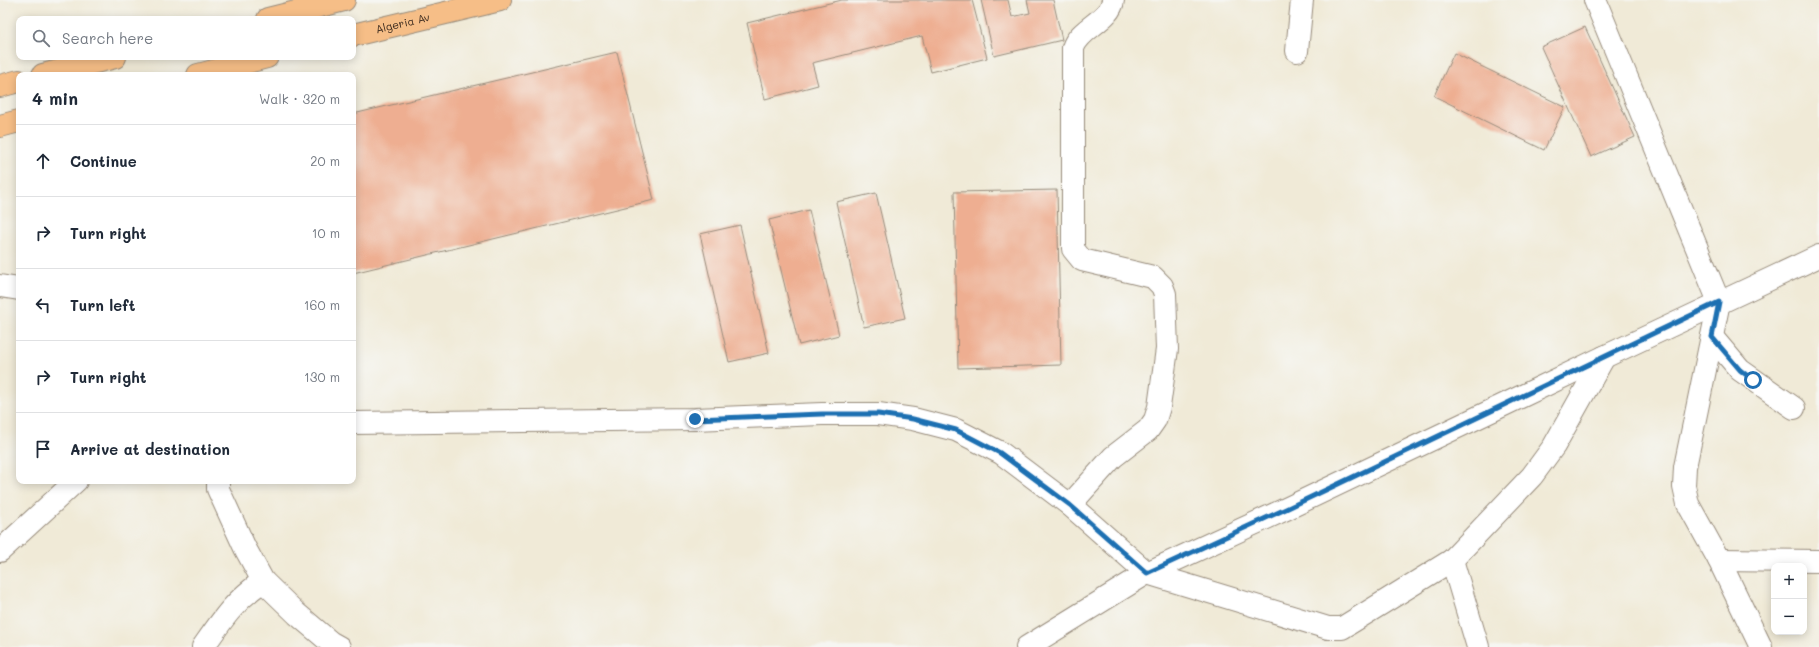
<!DOCTYPE html>
<html lang="en">
<head>
<meta charset="utf-8">
<style>
  body { margin:0; font-family:Mali,sans-serif; background:#f6f6f7; color:#1f2937 }
  .controls { position:absolute; right:12px; bottom:12px; display:grid; overflow:hidden; border-radius:8px; box-shadow:0 2px 10px #0003 }
  .controls button { width:36px; height:36px; display:grid; place-items:center; padding:0; border:0; border-bottom:1px solid #e0e1e3; background:#fff; color:#1f2937; font:20px sans-serif }
  .stop { position:absolute; width:12px; height:12px; margin:-9px; border:3px solid #1f6fb2; border-radius:50%; background:#fff }
  .stop.end { background:#1f6fb2; border-color:#fff; box-shadow:0 1px 4px #0008 }
  .list { margin:0; padding:0; list-style:none }
  h2 { display:flex; justify-content:space-between; align-items:center; height:52px; margin:0; padding:0 16px; font-size:17px }
  h2 small { font-size:13px; font-weight:400; color:#747a83 }
  .list li { display:grid; grid-template-columns:26px 1fr auto; gap:12px; align-items:center; box-sizing:border-box; height:72px; padding:0 16px; border-top:1px solid #e0e1e3 }
  .list b { display:block; font-size:15px; white-space:nowrap }
  .list em { font-size:13px; font-style:normal; color:#747a83 }
  .icon { flex:none; width:22px; height:22px; fill:none; stroke:currentColor; stroke-width:2; stroke-linecap:round; stroke-linejoin:round }
  .map { position:relative; flex:none; width:1819px; height:647px; overflow:hidden }
  .search { position:absolute; background:#fff; box-shadow:0 2px 10px #0003; left:16px; top:16px; width:340px; height:44px; display:flex; align-items:center; gap:10px; box-sizing:border-box; padding:0 14px; border-radius:8px; color:#747a83; font-size:15px }
  .panel { position:absolute; background:#fff; box-shadow:0 2px 10px #0003; left:16px; top:72px; width:340px; height:412px; border-radius:8px }
  .map>svg:first-child { display:block }
  .building { fill:#eeae91 }
  .lines { fill:none; stroke-linecap:round; stroke-linejoin:round }
  .minor-casing { stroke:#968a7a; stroke-width:24 }
  .major-casing { stroke:#968a7a; stroke-width:24 }
  .minor { stroke:#fff; stroke-width:22 }
  .major { stroke:#f6be87; stroke-width:22 }
  .route { stroke:#1f6fb2; stroke-width:5 }
  .labels { text-anchor:middle; stroke-width:3.5; stroke-linejoin:round; paint-order:stroke }
  .street-label { font-size:11px; fill:#3b2a1e; stroke:#f6f6f2 }
</style>
</head>
<body>
<div class="map">
<svg width="1819" height="647" viewBox="0 0 1819 647">
  <rect width="100%" height="100%" fill="#f6f6f2"/>
  <filter id="ink" filterUnits="userSpaceOnUse"><feTurbulence type="fractalNoise" baseFrequency=".025" numOctaves="2"/><feDisplacementMap in="SourceGraphic" scale="8" xChannelSelector="R" yChannelSelector="G"/><feConvolveMatrix kernelMatrix="1 2 1 2 8 2 1 2 1" color-interpolation-filters="sRGB"/></filter>
  <filter id="wash" filterUnits="userSpaceOnUse"><feTurbulence type="fractalNoise" baseFrequency=".012" numOctaves="4" result="noise"/><feDisplacementMap in="SourceGraphic" scale="16" xChannelSelector="R" yChannelSelector="G"/><feGaussianBlur stdDeviation="0.9" result="paint"/><feColorMatrix in="noise" values="0 0 0 0 0 0 0 0 0 0 0 0 0 0 0 0 0 1.4 0 .05"/><feComposite in="paint" operator="in"/></filter>
  <g filter="url(#wash)">
    <rect width="100%" height="100%" fill="#f0ead7"/>
    <g id="blocks">
      <g class="building">
        <polygon points="842,0 972,0 987,58 931,72 922,36 812,63 818,85 765,99 747,23"/>
        <polygon points="981,0 1008,0 1012,17 1030,13 1027,0 1053,0 1062,40 994,56"/>
        <polygon points="1585,27 1635,137 1591,157 1541,47"/>
        <polygon points="617,52 654,200 353,273 353,114"/>
        <polygon points="1454,53 1565,107 1544,150 1434,96"/>
        <polygon points="1057,190 1061,365 958,368 954,192"/>
        <polygon points="876,193 905,318 864,327 836,202"/>
        <polygon points="809,210 839,335 799,345 769,220"/>
        <polygon points="740,225 769,353 729,362 700,234"/>
      </g>
    </g>
  </g>
  <g filter="url(#ink)">
    <use href="#blocks" fill-opacity="0" stroke="#968a7a" stroke-width="1"/>
    <g class="lines">
      <defs>
        <g id="minor">
          <polyline points="1595,0 1719,302 1685,467 1684,486 1688,504 1719,560 1761,647"/>
          <polyline points="1297,51 1302,0"/>
          <polyline points="0,286 19,289"/>
          <polyline points="1712,337 1740,370 1794,408"/>
          <polyline points="353,423 695,419 822,414 878,414 913,419 956,430 1001,453 1070,505 1147,573 1328,628 1342,628 1452,560 1532,476 1554,446 1604,357"/>
          <polyline points="218,481 218,489 245,548 263,581 297,614 330,642 339,647"/>
          <path d="M1070,505L1113,457L1148,430L1155,420L1159,407L1167,349L1165,294L1162,286L1153,277L1082,260L1073,249V48C1079,28 1111,20 1113,0"/>
          <polyline points="0,551 76,481"/>
          <polyline points="1452,560 1478,647"/>
          <polyline points="1719,560 1819,561"/>
          <path d="M203,647C222,620 235,600 263,581"/>
          <polyline points="1027,647 1147,573 1288,508 1604,357 1819,256"/>
        </g>
        <g id="major">
          <polyline points="268,19 344,0"/>
          <path id="s1" d="M353,35L500,0"/>
          <polyline points="43,75 115,57"/>
          <polyline points="198,75 267,57"/>
          <polyline points="0,86 19,81"/>
          <polyline points="0,126 19,121"/>
        </g>
      </defs>
      <use href="#minor" class="minor-casing"/>
      <use href="#major" class="major-casing"/>
      <use href="#minor" class="minor"/>
      <use href="#major" class="major"/>
    </g>
  </g>
  <g class="lines" filter="url(#ink)">
    <polyline class="route" points="695,419 822,414 878,414 913,419 956,430 1000,453 1070,505 1147,573 1288,508 1719,302 1712,337 1740,370 1753,380"/>
  </g>
  <g class="labels">
    <g class="street-label">
      <text dy="4" stroke="none"><textPath href="#s1" startOffset="51">Algeria Av</textPath></text>
    </g>
  </g>
</svg>
<div class="controls">
<button>+</button>
<button>−</button>
</div>
<div class="stop" style="left:1753px;top:380px"></div>
<div class="stop end" style="left:695px;top:419px"></div>
<div class="search"><svg class="icon" aria-label="search" viewBox="0 0 24 24"><circle cx="10" cy="10" r="6"/><path d="M15 15l6 6"/></svg>Search here</div>
<section class="panel">
<h2>4 min<small>Walk · 320 m</small></h2>
<ul class="list">
<li><svg class="icon" aria-label="ahead" viewBox="0 0 24 24"><path d="M12 20V5M6 11l6-6 6 6"/></svg><div><b>Continue</b></div><em>20 m</em></li>
<li><svg class="icon" aria-label="right" viewBox="0 0 24 24"><path d="M7 20v-9h11M14 6l5 5-5 5"/></svg><div><b>Turn right</b></div><em>10 m</em></li>
<li><svg class="icon" aria-label="left" viewBox="0 0 24 24"><path d="M17 20v-9H6M10 6l-5 5 5 5"/></svg><div><b>Turn left</b></div><em>160 m</em></li>
<li><svg class="icon" aria-label="right" viewBox="0 0 24 24"><path d="M7 20v-9h11M14 6l5 5-5 5"/></svg><div><b>Turn right</b></div><em>130 m</em></li>
<li><svg class="icon" aria-label="arrive" viewBox="0 0 24 24"><path d="M6 21V4h12l-3 4 3 4H6"/></svg><div><b>Arrive at destination</b></div></li>
</ul>
</section>
</div>
</body>
</html>
